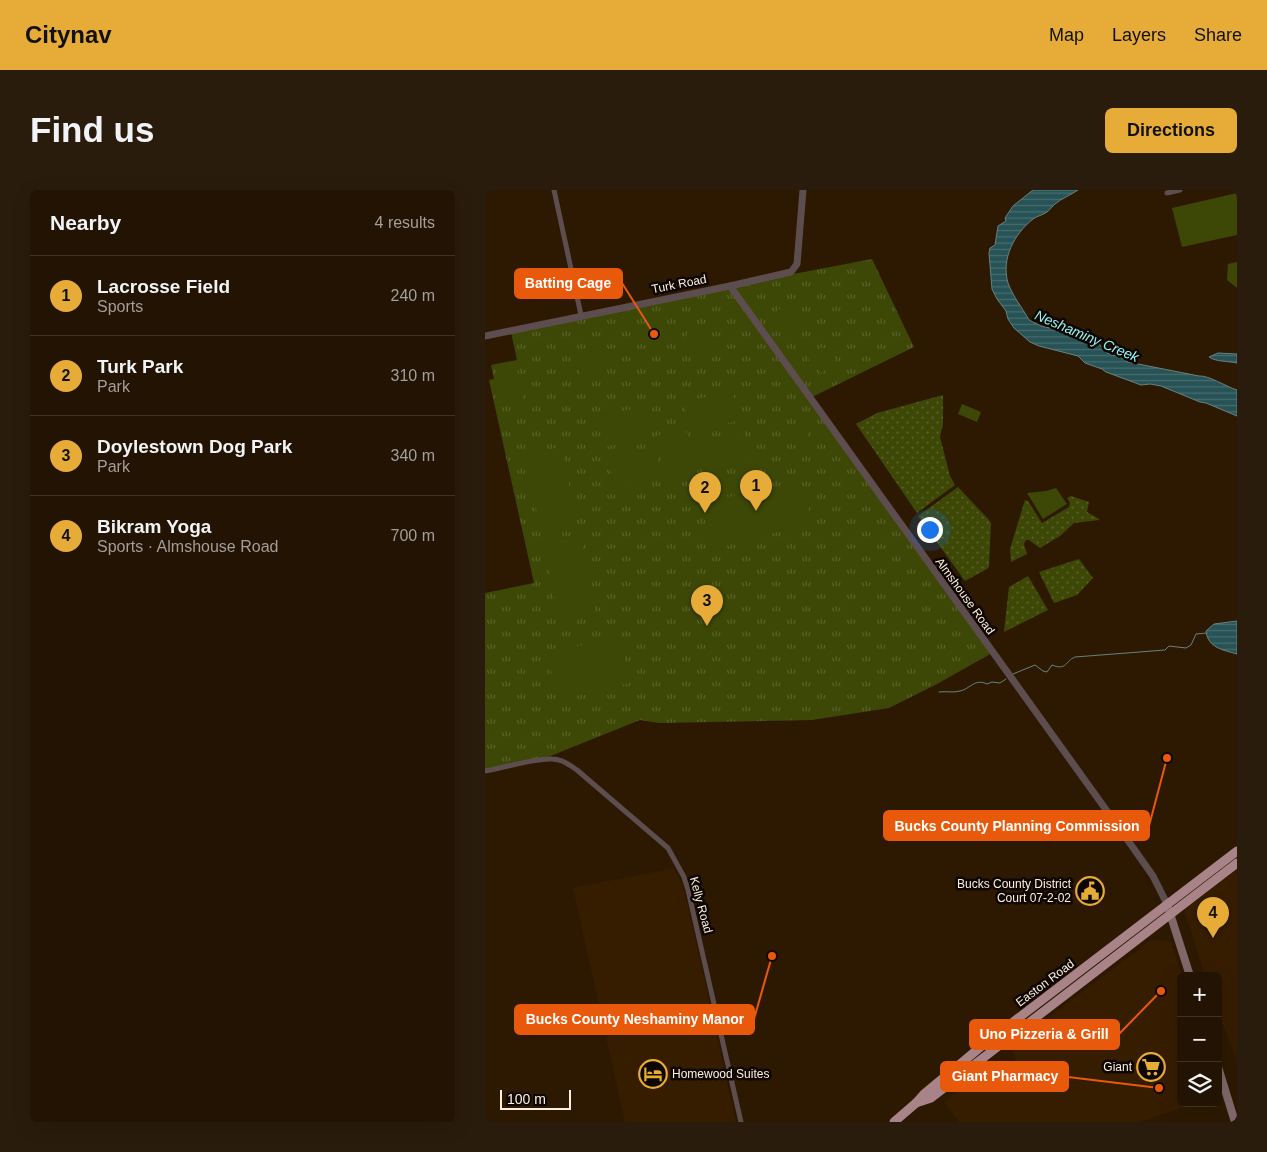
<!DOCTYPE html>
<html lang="en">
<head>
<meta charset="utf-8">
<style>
  body { margin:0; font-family:Helvetica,sans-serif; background:#2a1c0c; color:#f1f3f6 }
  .controls { position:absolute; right:15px; bottom:15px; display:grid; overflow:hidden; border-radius:8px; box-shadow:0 5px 20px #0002 }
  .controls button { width:45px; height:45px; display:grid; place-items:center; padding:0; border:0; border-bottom:1px solid #3f3224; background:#221302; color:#f1f3f6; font:25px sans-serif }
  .scale { position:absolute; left:15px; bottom:12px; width:71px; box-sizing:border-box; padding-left:5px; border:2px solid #fdefe1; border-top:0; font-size:14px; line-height:18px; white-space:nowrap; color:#fdefe1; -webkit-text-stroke:4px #0e0601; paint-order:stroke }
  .you { position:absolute; left:444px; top:339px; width:18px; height:18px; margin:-12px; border:4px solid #fff; border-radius:50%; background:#1a73e8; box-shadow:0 0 0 8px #1a73e833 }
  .badge { display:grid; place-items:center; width:32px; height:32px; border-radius:50%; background:#e7ac37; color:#111; font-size:16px; font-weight:700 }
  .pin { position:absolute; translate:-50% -41px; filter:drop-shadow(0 1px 2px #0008) }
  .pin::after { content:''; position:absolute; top:26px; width:18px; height:15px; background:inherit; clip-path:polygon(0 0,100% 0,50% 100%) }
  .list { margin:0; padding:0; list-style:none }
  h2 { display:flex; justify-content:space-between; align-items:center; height:65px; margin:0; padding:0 20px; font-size:21px }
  h2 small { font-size:16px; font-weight:400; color:#a29e99 }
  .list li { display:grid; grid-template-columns:32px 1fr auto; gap:15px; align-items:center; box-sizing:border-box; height:80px; padding:0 20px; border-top:1px solid #3f3224 }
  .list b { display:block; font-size:19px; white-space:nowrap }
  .list p { margin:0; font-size:16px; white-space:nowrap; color:#a29e99 }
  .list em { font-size:16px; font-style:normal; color:#a29e99 }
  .icon { flex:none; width:28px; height:28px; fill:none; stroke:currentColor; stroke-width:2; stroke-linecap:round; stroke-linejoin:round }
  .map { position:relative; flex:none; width:752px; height:932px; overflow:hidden; border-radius:8px }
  header { display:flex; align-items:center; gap:30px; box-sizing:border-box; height:70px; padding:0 25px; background:#e7ac37; color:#111 }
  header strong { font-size:24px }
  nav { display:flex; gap:28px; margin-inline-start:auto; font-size:18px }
  .intro { display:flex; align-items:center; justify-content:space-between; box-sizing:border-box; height:120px; padding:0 30px }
  h1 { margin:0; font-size:35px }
  .button { padding:12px 22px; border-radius:8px; background:#e7ac37; color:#111; font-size:18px; font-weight:700 }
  main { display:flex; gap:30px; padding:0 30px }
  aside { flex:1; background:#221302; border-radius:8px; box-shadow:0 5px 20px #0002 }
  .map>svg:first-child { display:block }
  .built { fill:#361d00 }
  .grass { fill:url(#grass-dots) }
  .park { fill:url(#park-tufts) }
  .garden { fill:#3d4706 }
  .water { fill:url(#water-rules); stroke:#678280 }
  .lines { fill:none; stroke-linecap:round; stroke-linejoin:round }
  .stream { stroke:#678280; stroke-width:1 }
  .minor { stroke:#5d4d4e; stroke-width:5 }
  .tertiary { stroke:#5d4d4e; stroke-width:7 }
  .secondary { stroke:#80676a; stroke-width:8 }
  .trunk { stroke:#a88488; stroke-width:9 }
  .labels { text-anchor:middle; stroke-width:5; stroke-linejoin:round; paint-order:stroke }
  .street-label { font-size:12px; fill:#fdefe1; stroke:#0e0601 }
  .poi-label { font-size:12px; fill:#fdefe1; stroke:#0e0601; text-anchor:end }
  .water-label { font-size:14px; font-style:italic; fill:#95f5fb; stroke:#0e0601 }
  .leader { fill:none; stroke:#e8590c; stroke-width:2 }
  .callout-dot { fill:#e8590c; stroke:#0e0601; stroke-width:2 }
  .callout { fill:#e8590c; stroke:#e8590c; stroke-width:2 }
  .callout-label { font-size:14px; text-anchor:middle; font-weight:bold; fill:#fff }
</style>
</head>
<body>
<header>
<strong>Citynav</strong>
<nav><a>Map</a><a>Layers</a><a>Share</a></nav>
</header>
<div class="intro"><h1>Find us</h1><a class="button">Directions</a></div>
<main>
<aside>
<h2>Nearby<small>4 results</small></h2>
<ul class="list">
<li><span class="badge">1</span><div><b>Lacrosse Field</b><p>Sports</p></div><em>240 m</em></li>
<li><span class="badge">2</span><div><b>Turk Park</b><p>Park</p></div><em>310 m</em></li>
<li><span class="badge">3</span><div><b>Doylestown Dog Park</b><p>Park</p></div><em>340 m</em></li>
<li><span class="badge">4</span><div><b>Bikram Yoga</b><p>Sports · Almshouse Road</p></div><em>700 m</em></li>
</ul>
</aside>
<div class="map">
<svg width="752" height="932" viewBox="0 0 752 932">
  <defs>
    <pattern id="grass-dots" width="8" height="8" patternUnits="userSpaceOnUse" patternTransform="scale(1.25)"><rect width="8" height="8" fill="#3d4706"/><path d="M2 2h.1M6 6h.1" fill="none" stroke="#5a622a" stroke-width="1.8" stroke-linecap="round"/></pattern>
    <pattern id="park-tufts" width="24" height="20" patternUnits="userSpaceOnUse" patternTransform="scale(1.25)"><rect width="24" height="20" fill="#3d4706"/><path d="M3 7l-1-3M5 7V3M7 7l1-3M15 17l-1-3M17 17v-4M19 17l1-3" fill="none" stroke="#5a622a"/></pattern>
    <pattern id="water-rules" width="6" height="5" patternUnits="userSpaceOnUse" patternTransform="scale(1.25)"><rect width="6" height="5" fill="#275356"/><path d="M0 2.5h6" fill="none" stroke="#476c6e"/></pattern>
  </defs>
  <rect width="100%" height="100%" fill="#2d1902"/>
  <g class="built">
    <polygon points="189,678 197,694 201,708 251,932 140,932 88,698"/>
    <polygon points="752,680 752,870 733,823 733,786 720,786 699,720"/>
    <polygon points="666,750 686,751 697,786 696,786 696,913 711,913 654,932 474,932 459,912 503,877 523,901 539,896 526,856"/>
  </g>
  <g class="grass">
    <polygon points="458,205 458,234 455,247 465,286 470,295 432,323 371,234 392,223"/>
    <polygon points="473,297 504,330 506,333 504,377 502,379 480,391 433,326"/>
    <polygon points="586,306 604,312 602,322 614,329 614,330 589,333 575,346 555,358 544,350 541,350 539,354 542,364 526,372 525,359 540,310 543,311 557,333 584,317 585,313 582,308"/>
    <polygon points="594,369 608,388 592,405 569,413 554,382"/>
    <polygon points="543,386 563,420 519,442 524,397"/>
  </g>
  <polygon class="park" points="387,69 429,157 325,208 507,463 452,494 404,518 327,530 174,533 155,530 58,569 0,581 0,403 49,393 4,190 9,189 6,175 32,170 26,142 245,96"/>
  <g class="garden">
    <polygon points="752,3 752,45 697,57 687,18"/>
    <polygon points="752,72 752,98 742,90 743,74"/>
    <polygon points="303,112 313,116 317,121 316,133 306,139 301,139 292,121"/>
    <path d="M222,136L228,158C213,169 199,160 202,142Z"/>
    <path d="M336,158C345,159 349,164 350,174L336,183L324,170L326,163Z"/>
    <path d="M120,160C126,182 118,190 97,194L92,165Z"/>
    <polygon points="32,179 35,195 13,199 9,184"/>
    <polygon points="35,196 38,209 12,215 10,201"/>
    <polygon points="247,200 255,230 207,242 199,213"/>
    <polygon points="477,214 496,222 492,232 473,224"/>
    <polygon points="160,216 167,245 120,257 112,227"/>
    <polygon points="317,230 327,234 322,248 312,245"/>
    <polygon points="200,238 213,285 184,293 171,246"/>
    <polygon points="258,241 266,271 218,284 210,254"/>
    <polygon points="76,257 93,339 57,346 40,265"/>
    <polygon points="170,258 178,288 130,299 123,269"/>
    <path d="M313,290L328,332L229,359L214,311C248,306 282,302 313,290Z"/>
    <polygon points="571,298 582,314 558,329 542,303 561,301"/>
    <polygon points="95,344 111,425 74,432 58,352"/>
    <polygon points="135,447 145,493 73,510 62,463"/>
  </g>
  <g class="water">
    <path d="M548,0H593C586,5 577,8 570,14C567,16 565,20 562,22C558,25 552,26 548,29C529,44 516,69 523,93C528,107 537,117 544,130L556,136L582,142L608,151L614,154L622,163L635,167L643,172L714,186C723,185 742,197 752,200V226L721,213L715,212L676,196L665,194L656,195L621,182L617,179L600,173L593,166L554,156L545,152L529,138L523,129L521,121L512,109L507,99L504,63L505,58L510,55L513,36L521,31L520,28L528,16Z"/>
    <path d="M733,163L752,164V173C744,171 731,172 724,167Z"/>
    <path d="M752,431V464C738,460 723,458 721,441L729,434Z"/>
  </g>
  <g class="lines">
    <g class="stream">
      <path d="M528,484L550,475L558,481L562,482L567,475C582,481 580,471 590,467L680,460L684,456L701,458L706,455L711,444L722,443"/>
      <path d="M454,502C461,501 468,503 475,501C485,499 490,488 502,494L507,492L515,493L521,489"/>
    </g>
    <g class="minor">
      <polyline points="69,0 96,125"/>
      <polyline points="682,3 695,0"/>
      <path d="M0,581C19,578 49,568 67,569C77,569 85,575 92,580L183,658L199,687L203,700L256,932"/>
    </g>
    <g class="tertiary">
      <polyline points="245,96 632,635 668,686 682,714"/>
      <polyline points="0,146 245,96 306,82 312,74 318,0"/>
    </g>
    <g class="secondary">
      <polyline points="682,714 705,786"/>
      <polyline points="733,877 750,932"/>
    </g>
    <g class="trunk">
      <polyline points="431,913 446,908 752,673"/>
      <polyline points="409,932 431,913 439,904 498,855 752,661"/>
    </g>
  </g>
  <defs>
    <symbol id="civic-ring" viewBox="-11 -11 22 22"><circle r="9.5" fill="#0e0601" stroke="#e7ac37" stroke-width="1.5"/><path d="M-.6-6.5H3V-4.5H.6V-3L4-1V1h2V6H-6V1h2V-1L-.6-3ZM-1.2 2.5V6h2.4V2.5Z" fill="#e7ac37"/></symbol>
    <symbol id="supermarket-ring" viewBox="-11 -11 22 22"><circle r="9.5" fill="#0e0601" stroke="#e7ac37" stroke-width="1.5"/><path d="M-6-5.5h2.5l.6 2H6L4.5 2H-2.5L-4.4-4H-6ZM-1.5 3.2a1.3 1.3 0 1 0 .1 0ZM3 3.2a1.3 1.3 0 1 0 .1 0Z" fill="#e7ac37"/></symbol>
    <symbol id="hotel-ring" viewBox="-11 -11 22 22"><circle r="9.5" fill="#0e0601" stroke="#e7ac37" stroke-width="1.5"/><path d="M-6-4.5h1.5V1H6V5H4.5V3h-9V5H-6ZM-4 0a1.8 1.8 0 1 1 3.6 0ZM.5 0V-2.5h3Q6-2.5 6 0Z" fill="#e7ac37"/></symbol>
  </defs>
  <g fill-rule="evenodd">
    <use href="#civic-ring" x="589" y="685" width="32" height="32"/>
    <use href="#supermarket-ring" x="650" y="861" width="32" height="32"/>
    <use href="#hotel-ring" x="152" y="868" width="32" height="32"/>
  </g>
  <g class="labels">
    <g class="street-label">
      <text transform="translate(194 94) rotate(-11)" y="4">Turk Road</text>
      <text transform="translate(480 406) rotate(54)" y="4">Almshouse Road</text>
      <text transform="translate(216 715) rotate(75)" y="4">Kelly Road</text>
      <text transform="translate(560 793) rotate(-37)" y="4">Easton Road</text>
    </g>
    <g class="poi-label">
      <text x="586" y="698">Bucks County District<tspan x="586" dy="14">Court 07-2-02</tspan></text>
      <text x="647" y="881">Giant</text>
      <text x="187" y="888" text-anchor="start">Homewood Suites</text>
    </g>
    <g class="water-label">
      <text transform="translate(602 146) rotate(23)" y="5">Neshaminy Creek</text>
    </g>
  </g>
  <path class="leader" d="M169 144L137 93M682 568L664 636M287 766L269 829M676 801L634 844M674 898L583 887"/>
  <g class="callout-dot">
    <circle cx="169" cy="144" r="5"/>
    <circle cx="682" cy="568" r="5"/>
    <circle cx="287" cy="766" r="5"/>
    <circle cx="676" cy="801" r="5"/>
    <circle cx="674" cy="898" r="5"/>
  </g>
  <g class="callout">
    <rect x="30" y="79" width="107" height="29" rx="5"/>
    <rect x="399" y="621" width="265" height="29" rx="5"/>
    <rect x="30" y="815" width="239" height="29" rx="5"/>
    <rect x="485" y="830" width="149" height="29" rx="5"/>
    <rect x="456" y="872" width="127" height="29" rx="5"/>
  </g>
  <g class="callout-label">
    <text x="83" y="98">Batting Cage</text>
    <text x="532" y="641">Bucks County Planning Commission</text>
    <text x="150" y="834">Bucks County Neshaminy Manor</text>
    <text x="559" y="849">Uno Pizzeria &amp; Grill</text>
    <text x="520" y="891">Giant Pharmacy</text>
  </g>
</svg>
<div class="controls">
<button>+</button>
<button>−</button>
<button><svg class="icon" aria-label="layers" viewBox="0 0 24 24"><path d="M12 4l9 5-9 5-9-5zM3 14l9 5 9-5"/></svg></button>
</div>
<div class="scale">100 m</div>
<div class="you"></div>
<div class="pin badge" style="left:271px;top:321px">1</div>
<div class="pin badge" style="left:220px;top:323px">2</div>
<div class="pin badge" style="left:222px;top:436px">3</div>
<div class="pin badge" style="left:728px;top:748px">4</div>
</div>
</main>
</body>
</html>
